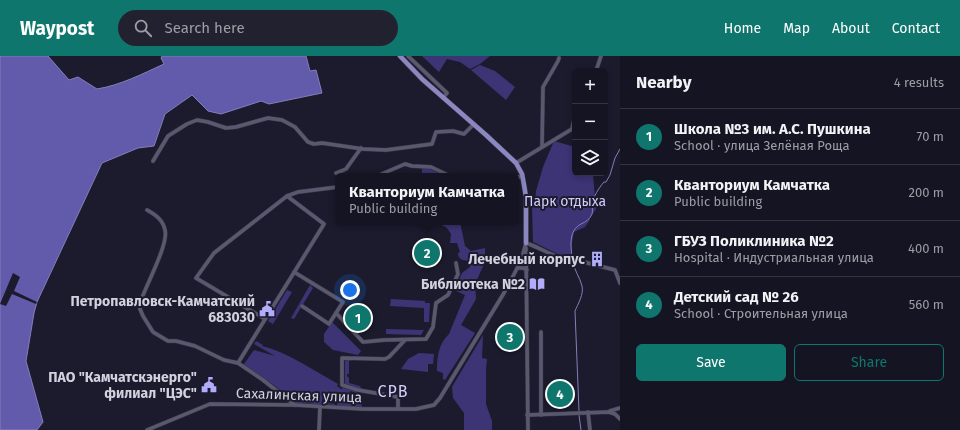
<!DOCTYPE html>
<html lang="en">
<head>
<meta charset="utf-8">
<style>
  body { margin:0; font-family:"Fira Sans",sans-serif; background:#22212f; color:#f1f3f6 }
  .controls { position:absolute; right:12px; top:12px; display:grid; overflow:hidden; border-radius:6px; box-shadow:0 2px 6px #0003 }
  .controls button { width:36px; height:36px; display:grid; place-items:center; padding:0; border:0; border-bottom:1px solid #343340; background:#151422; color:#f1f3f6; font:20px sans-serif }
  .you { position:absolute; left:350px; top:234px; width:14px; height:14px; margin:-10px; border:3px solid #fff; border-radius:50%; background:#1a73e8; box-shadow:0 0 0 6px #1a73e833 }
  .badge { display:grid; place-items:center; width:26px; height:26px; border-radius:50%; background:#0f766e; color:#fff; font-size:13px; font-weight:700 }
  .pin { position:absolute; translate:-50% -50%; border:2px solid #fff; box-shadow:0 1px 4px #0006 }
  .popup { position:absolute; left:335px; top:117px; width:184px; height:52px; box-sizing:border-box; display:grid; place-content:center; border-radius:6px; background:#151422; filter:drop-shadow(0 1px 3px #0005); font-size:13px; white-space:nowrap; color:#9d9ea5 }
  .popup b { font-size:15px; color:#f1f3f6 }
  .popup::after { content:''; position:absolute; left:50%; top:100%; margin-left:-8px; border:8px solid transparent; border-top-color:#151422 }
  .list { margin:0; padding:0; list-style:none }
  h2 { display:flex; justify-content:space-between; align-items:center; height:52px; margin:0; padding:0 16px; font-size:17px }
  h2 small { font-size:13px; font-weight:400; color:#9d9ea5 }
  .list li { display:grid; grid-template-columns:26px 1fr auto; gap:12px; align-items:center; box-sizing:border-box; height:56px; padding:0 16px; border-top:1px solid #343340 }
  .list b { display:block; font-size:15px; white-space:nowrap }
  .list p { margin:0; font-size:13px; white-space:nowrap; color:#9d9ea5 }
  .list em { font-size:13px; font-style:normal; color:#9d9ea5 }
  .actions { display:flex; gap:8px; padding:12px 16px }
  .actions a { flex:1; padding:9px 0; border:1px solid #0f766e; border-radius:6px; text-align:center; font-size:14px; color:#0f766e }
  .actions .main { background:#0f766e; color:#fff }
  .icon { flex:none; width:22px; height:22px; fill:none; stroke:currentColor; stroke-width:2; stroke-linecap:round; stroke-linejoin:round }
  .map { position:relative; flex:none; width:620px; height:374px; overflow:hidden }
  header { display:flex; align-items:center; gap:24px; box-sizing:border-box; height:56px; padding:0 20px; background:#0f766e; color:#fff }
  header strong { font-size:19px }
  nav { display:flex; gap:22px; margin-inline-start:auto; font-size:14px }
  .search { width:280px; height:36px; background:#22212f; display:flex; align-items:center; gap:10px; box-sizing:border-box; padding:0 14px; border-radius:22px; color:#9d9ea5; font-size:15px }
  main { display:flex }
  aside { flex:1; background:#151422 }
  .map>svg:first-child { display:block }
  .green { fill:#3c3475 }
  .water { fill:#625aaa; stroke:#847eba }
  .pier { fill:#1c1b2e }
  .lines { fill:none; stroke-linecap:round; stroke-linejoin:round }
  .stream { stroke:#847eba; stroke-width:1 }
  .minor-casing { stroke:#383746; stroke-width:4.5 }
  .major-casing { stroke:#383746; stroke-width:5.5 }
  .minor { stroke:#59586e; stroke-width:3.5 }
  .major { stroke:#8a87c1; stroke-width:4.5 }
  .labels { text-anchor:middle; stroke-width:4; stroke-linejoin:round; paint-order:stroke }
  .park-label { font-size:14px; fill:#cecefa; stroke:#1c1b2e }
  .poi-label { font-size:14px; font-weight:bold; fill:#d2d2df; stroke:#1c1b2e; text-anchor:end }
  .street-label { font-size:14px; fill:#d2d2df; stroke:#1c1b2e }
  .quarter-label { font-size:16px; letter-spacing:1px; fill:#d0d0fb; stroke:#1c1b2e }
</style>
</head>
<body>
<header>
<strong>Waypost</strong>
<div class="search"><svg class="icon" aria-label="search" viewBox="0 0 24 24"><circle cx="10" cy="10" r="6"/><path d="M15 15l6 6"/></svg>Search here</div>
<nav><a>Home</a><a>Map</a><a>About</a><a>Contact</a></nav>
</header>
<main>
<div class="map">
<svg width="620" height="374" viewBox="0 0 620 374">
  <rect width="100%" height="100%" fill="#1c1b2e"/>
  <g class="green">
    <polygon points="422,0 490,0 480,8 470,13 460,6 447,3 439,16"/>
    <polygon points="480,9 495,15 515,31 506,44 471,14"/>
    <polygon points="554,85 575,91 575,117 588,117 593,119 596,153 589,163 590,164 585,171 574,176 572,187 572,202 560,199 533,186 532,151 535,146 536,135 543,111"/>
    <polygon points="422,113 430,113 445,120 407,120 412,118 422,117"/>
    <path d="M437,166H460L465,190L471,195L485,192V206L475,228L476,243L461,269L475,277L445,324L443,323V317L437,315C437,302 438,288 449,278L465,239L454,234L462,217L470,211L469,205C463,204 458,204 458,197L460,196L457,187H450L451,178L447,172Z"/>
    <polygon points="310,229 313,232 294,263 291,262"/>
    <polygon points="287,234 292,236 273,268 268,265"/>
    <polygon points="391,243 425,245 425,247 430,247 429,266 424,266 424,252 390,250"/>
    <polygon points="332,266 361,295 358,299 333,294 324,286 324,278"/>
    <polygon points="386,273 424,274 421,279 386,278"/>
    <polygon points="483,279 482,302 487,303 486,313 486,348 492,365 492,374 464,374 464,357 453,342 452,331"/>
    <path d="M256,285L263,289L262,290C287,296 313,314 338,328L337,330L341,333L343,332L357,335V337L350,335L349,340H342V346H356L357,339H359L362,351H337L338,342L335,337L323,336L322,346L335,348V349L296,347L275,330L244,309V308L254,294L275,300L254,288Z"/>
    <polygon points="419,297 434,298 433,308 428,308 428,316 401,313 408,303"/>
    <polygon points="347,303 352,305 349,305 349,318 347,318 347,320 349,322 349,327 360,330 362,334 345,329 345,305"/>
  </g>
  <path class="water" d="M0,0H48L69,24L78,21L97,33C121,29 142,18 164,8L161,2L162,0H306L310,15L316,14L322,37L269,48L261,45L221,58L208,55L192,39L165,58L154,90L138,92L102,107L37,246L34,257L26,305L43,366L37,374H0Z"/>
  <polygon class="pier" points="13,217 20,221 14,235 37,246 36,248 12,238 6,250 0,248"/>
  <g class="lines">
    <g class="stream">
      <path d="M572,202C571,190 568,175 581,168C586,166 590,163 592,158C593,155 592,151 592,148C594,140 598,133 604,126H606L610,119L615,102L620,93"/>
      <path d="M573,205C574,215 580,221 582,230C584,238 578,248 575,255L579,355"/>
      <polyline points="579,359 581,374"/>
    </g>
    <defs>
      <g id="minor">
        <polyline points="408,0 447,37 443,42"/>
        <polyline points="596,15 601,0"/>
        <polyline points="542,91 543,31 558,5 559,2"/>
        <polyline points="153,105 168,80 187,68 197,64 208,66 226,72 236,71 268,62 282,64 295,71 308,86 314,88 322,87 363,93 386,94 432,88 436,76 453,75 464,78 474,68"/>
        <polyline points="516,107 572,73 575,59"/>
        <polyline points="349,120 336,117 346,113 361,92"/>
        <polyline points="377,120 405,108 412,110 431,111 450,120"/>
        <polyline points="516,122 522,120"/>
        <path d="M147,154C156,159 163,164 165,174C169,188 145,231 140,247V253L143,260L153,276L168,285H176L195,290L224,304L238,307L263,324L295,349"/>
        <path d="M526,187C542,192 559,205 576,204L615,214L620,227"/>
        <polyline points="526,192 528,374"/>
        <polyline points="518,212 523,212 527,214"/>
        <polyline points="294,216 343,246 329,268 302,250"/>
        <polyline points="336,257 363,286 384,284 426,283 433,271 436,247 448,239 458,218 456,207"/>
        <polyline points="265,263 196,222 214,197 287,140 298,136 338,131"/>
        <polyline points="541,276 541,359"/>
        <polyline points="238,307 324,168 287,140"/>
        <polyline points="398,353 398,341 358,334 342,329 342,302 385,303 389,301 405,284"/>
        <polyline points="610,355 620,352"/>
        <polyline points="588,356 590,374"/>
        <polyline points="527,359 609,356 615,358 620,363"/>
        <polyline points="147,374 210,348 296,349 363,353 416,353 434,349 440,342 504,237 521,205 526,187"/>
        <polyline points="319,374 320,351"/>
      </g>
      <polyline id="major" points="400,0 422,23 486,79 516,107 522,118 524,129 526,141 526,187"/>
    </defs>
    <use href="#minor" class="minor-casing"/>
    <use href="#major" class="major-casing"/>
    <use href="#minor" class="minor"/>
    <use href="#major" class="major"/>
  </g>
  <defs>
    <symbol id="building-bare" viewBox="-9 -9 18 18"><path d="M-4-6H4V6H1V3H-1V6H-4ZM-2.5-4.3h1.7v1.8h-1.7ZM.8-4.3h1.7v1.8H.8ZM-2.5-1h1.7V.8h-1.7ZM.8-1h1.7V.8H.8Z" fill="#b1adfa" stroke="#1c1b2e" stroke-width="2.5" paint-order="stroke"/></symbol>
    <symbol id="library-bare" viewBox="-9 -9 18 18"><path d="M-6-4Q-3-5.5-.7-3.5V5Q-3 3-6 4ZM6-4Q3-5.5 .7-3.5V5Q3 3 6 4Z" fill="#b1adfa" stroke="#1c1b2e" stroke-width="2.5" paint-order="stroke"/></symbol>
    <symbol id="civic-bare" viewBox="-9 -9 18 18"><path d="M-.6-6.5H3V-4.5H.6V-3L4-1V1h2V6H-6V1h2V-1L-.6-3ZM-1.2 2.5V6h2.4V2.5Z" fill="#b1adfa" stroke="#1c1b2e" stroke-width="2.5" paint-order="stroke"/></symbol>
  </defs>
  <g fill-rule="evenodd">
    <use href="#building-bare" x="586" y="192" width="22" height="22"/>
    <use href="#library-bare" x="526" y="217" width="22" height="22"/>
    <use href="#civic-bare" x="256" y="242" width="22" height="22"/>
    <use href="#civic-bare" x="198" y="318" width="22" height="22"/>
  </g>
  <g class="labels">
    <g class="park-label">
      <text x="565" y="150">Парк отдыха</text>
    </g>
    <g class="poi-label">
      <text x="585" y="208">Лечебный корпус</text>
      <text x="525" y="233">Библиотека №2</text>
      <text x="255" y="250">Петропавловск-Камчатский<tspan x="255" dy="16">683030</tspan></text>
      <text x="197" y="326">ПАО "Камчатскэнерго"<tspan x="197" dy="16">филиал "ЦЭС"</tspan></text>
    </g>
    <g class="street-label">
      <text transform="translate(299 339) rotate(2)" y="5">Сахалинская улица</text>
    </g>
    <g class="quarter-label">
      <text x="393" y="341">СРВ</text>
    </g>
  </g>
</svg>
<div class="controls">
<button>+</button>
<button>−</button>
<button><svg class="icon" aria-label="layers" viewBox="0 0 24 24"><path d="M12 4l9 5-9 5-9-5zM3 14l9 5 9-5"/></svg></button>
</div>
<div class="you"></div>
<div class="pin badge" style="left:358px;top:262px">1</div>
<div class="pin badge" style="left:427px;top:197px">2</div>
<div class="popup"><b>Кванториум Камчатка</b>Public building</div>
<div class="pin badge" style="left:510px;top:281px">3</div>
<div class="pin badge" style="left:560px;top:338px">4</div>
</div>
<aside>
<h2>Nearby<small>4 results</small></h2>
<ul class="list">
<li><span class="badge">1</span><div><b>Школа №3 им. А.С. Пушкина</b><p>School · улица Зелёная Роща</p></div><em>70 m</em></li>
<li><span class="badge">2</span><div><b>Кванториум Камчатка</b><p>Public building</p></div><em>200 m</em></li>
<li><span class="badge">3</span><div><b>ГБУЗ Поликлиника №2</b><p>Hospital · Индустриальная улица</p></div><em>400 m</em></li>
<li><span class="badge">4</span><div><b>Детский сад № 26</b><p>School · Строительная улица</p></div><em>560 m</em></li>
</ul>
<div class="actions"><a class="main">Save</a><a>Share</a></div>
</aside>
</main>
</body>
</html>
